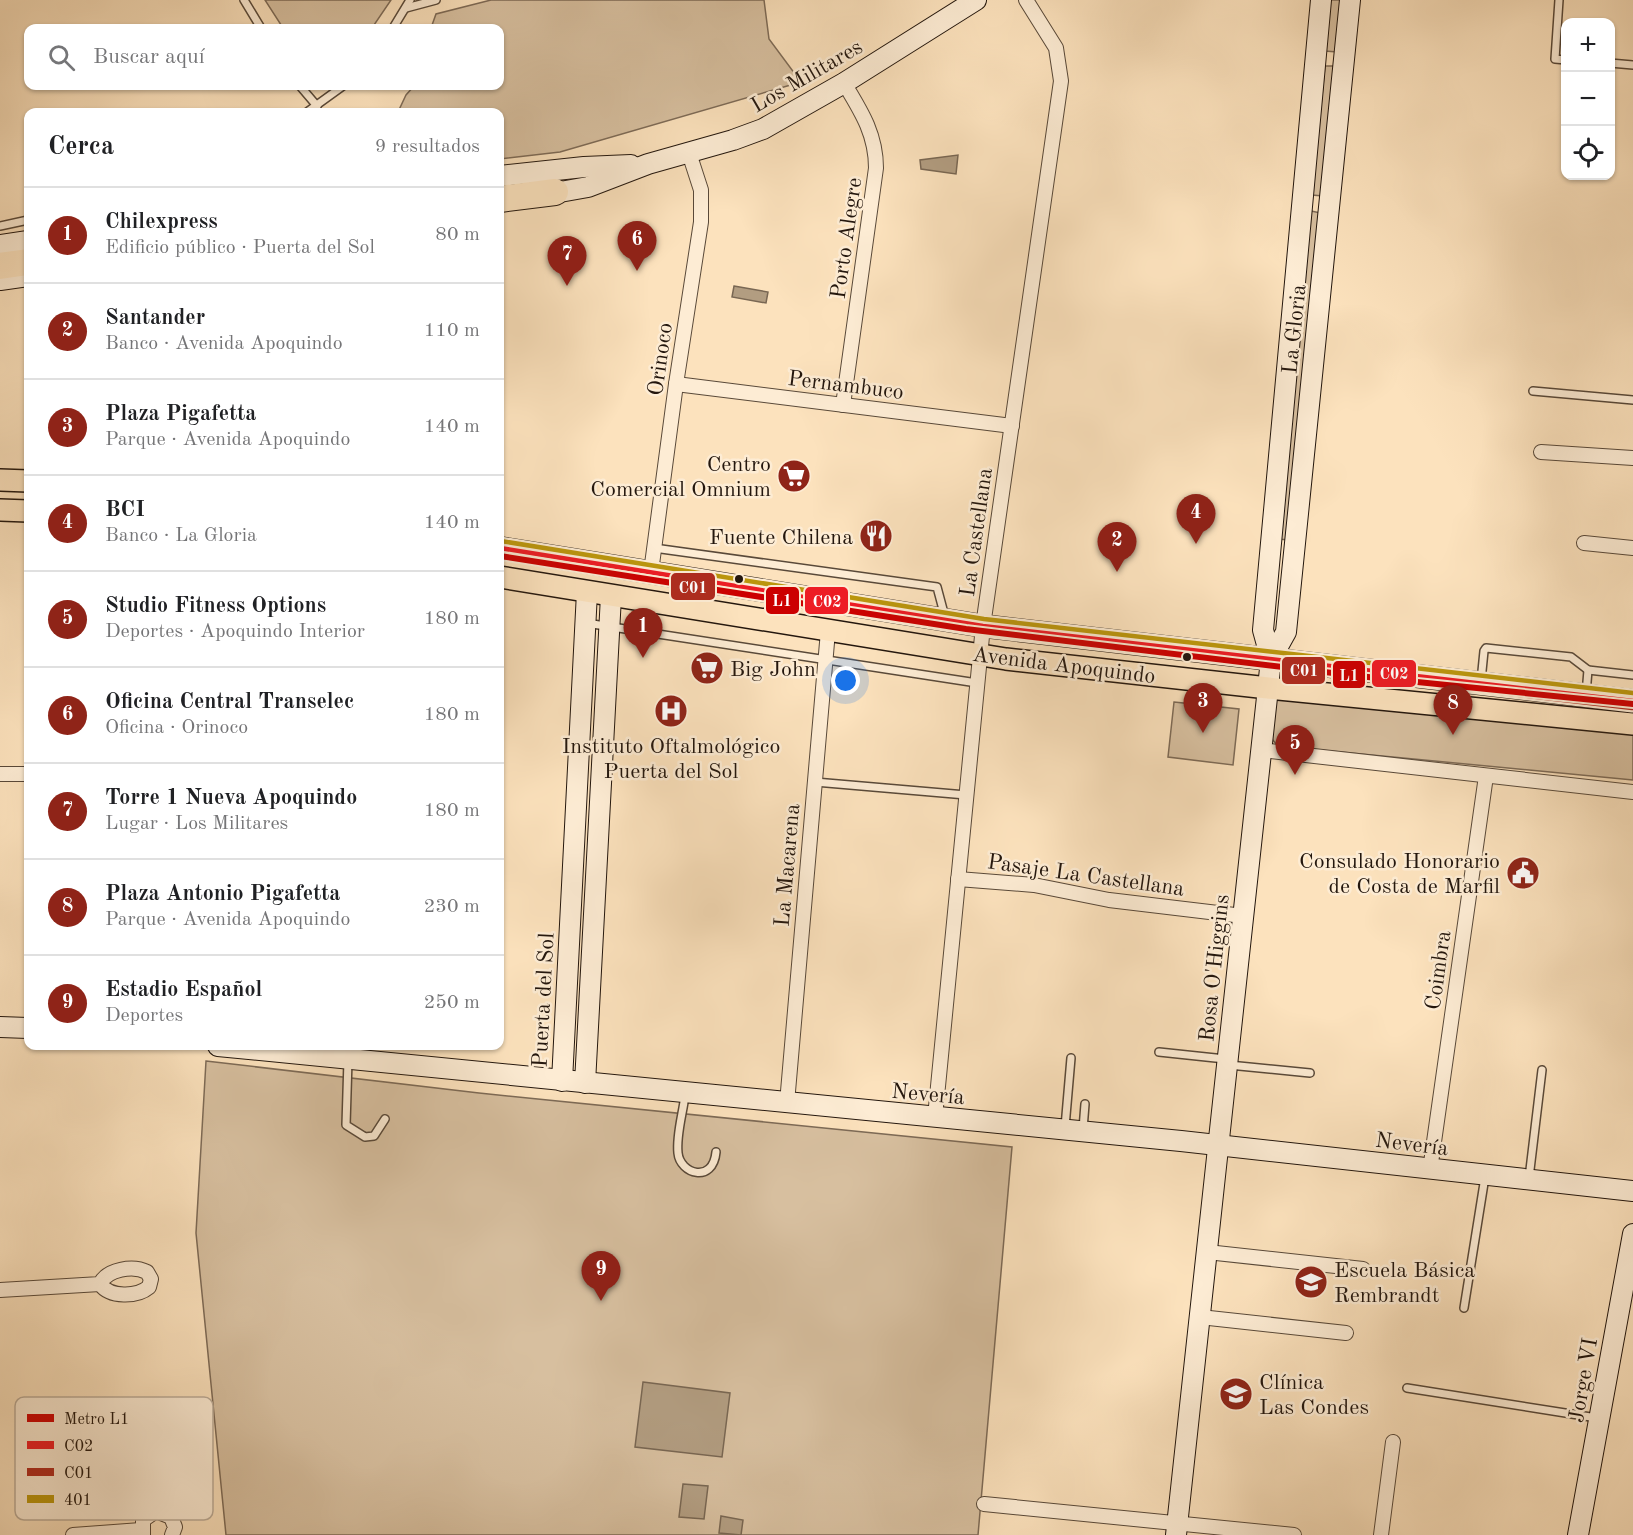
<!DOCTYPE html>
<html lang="es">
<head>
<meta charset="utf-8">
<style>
  body { margin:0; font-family:"Old Standard TT",serif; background:#f6f6f6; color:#202124 }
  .controls { position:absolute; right:18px; top:18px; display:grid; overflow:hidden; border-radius:12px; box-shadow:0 2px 4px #0004 }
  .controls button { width:54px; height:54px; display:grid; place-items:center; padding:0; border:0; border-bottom:2px solid #e0e0e0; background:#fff; color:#202124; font:30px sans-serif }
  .you { position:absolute; left:846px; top:681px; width:21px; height:21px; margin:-15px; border:4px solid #fff; border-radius:50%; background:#1a73e8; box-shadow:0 0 0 9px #1a73e833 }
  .badge { display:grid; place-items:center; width:39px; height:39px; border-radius:50%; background:#8f2418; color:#fff; font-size:20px; font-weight:700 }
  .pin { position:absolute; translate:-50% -50px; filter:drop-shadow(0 2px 3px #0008) }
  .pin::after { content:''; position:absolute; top:32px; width:21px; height:18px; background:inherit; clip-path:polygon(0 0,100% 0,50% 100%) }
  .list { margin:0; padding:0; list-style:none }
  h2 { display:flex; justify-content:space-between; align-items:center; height:78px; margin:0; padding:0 24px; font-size:26px }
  h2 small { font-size:20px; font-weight:400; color:#757577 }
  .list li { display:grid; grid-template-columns:39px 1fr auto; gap:18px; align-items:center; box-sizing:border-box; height:96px; padding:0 24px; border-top:2px solid #e0e0e0 }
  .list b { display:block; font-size:22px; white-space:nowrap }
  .list p { margin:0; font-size:20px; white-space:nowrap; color:#757577 }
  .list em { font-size:20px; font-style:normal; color:#757577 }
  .icon { flex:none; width:33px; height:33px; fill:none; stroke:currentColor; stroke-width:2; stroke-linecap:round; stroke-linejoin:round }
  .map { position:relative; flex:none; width:1633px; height:1535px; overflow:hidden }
  .search { position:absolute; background:#fff; box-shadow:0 2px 4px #0004; left:24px; top:24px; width:480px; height:66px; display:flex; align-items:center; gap:15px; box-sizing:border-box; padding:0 21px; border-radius:12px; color:#757577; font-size:22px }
  .panel { position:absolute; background:#fff; box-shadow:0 2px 4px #0004; left:24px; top:108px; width:480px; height:942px; border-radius:12px }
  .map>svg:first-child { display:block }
  .green { fill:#d7bf9f; stroke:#7d6a56; stroke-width:1.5 }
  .water { fill:#b29d81; stroke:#796753; stroke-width:1.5 }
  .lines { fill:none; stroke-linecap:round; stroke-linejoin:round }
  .lane-casing { stroke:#594939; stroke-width:10 }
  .street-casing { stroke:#594939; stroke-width:16 }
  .secondary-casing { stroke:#23160d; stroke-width:22 }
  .primary-casing { stroke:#23160d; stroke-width:24 }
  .highway-casing { stroke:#23160d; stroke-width:28 }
  .lane { stroke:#fdecd4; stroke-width:7 }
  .street { stroke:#fdecd4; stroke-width:14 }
  .secondary { stroke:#fdecd4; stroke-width:20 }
  .primary { stroke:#fce2bd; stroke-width:21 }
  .highway { stroke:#fce2bd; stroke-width:26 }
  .bus-1-casing { stroke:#fdecd4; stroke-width:9 }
  .bus-2-casing { stroke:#fdecd4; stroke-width:9 }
  .bus-3-casing { stroke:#fdecd4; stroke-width:9 }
  .bus-1 { stroke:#ed1c24; stroke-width:4.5 }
  .bus-2 { stroke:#af2b1e; stroke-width:4.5 }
  .bus-3 { stroke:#bb960d; stroke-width:4.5 }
  .metro-1-casing { stroke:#fdecd4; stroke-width:10 }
  .metro-1 { stroke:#c00; stroke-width:6 }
  .bus-dot { fill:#23160d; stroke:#fdecd4; stroke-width:2 }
  .labels { text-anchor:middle; stroke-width:5; stroke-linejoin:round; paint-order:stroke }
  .street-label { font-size:22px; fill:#23160d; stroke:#fdecd4 }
  .poi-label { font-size:22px; fill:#23160d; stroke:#fdecd4; text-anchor:end }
  .key { fill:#fdecd4; stroke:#bcac98; stroke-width:1.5 }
  .key-label { font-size:16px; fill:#23160d }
  .line-badge { stroke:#fdecd4; stroke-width:2 }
  .badge-label { font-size:16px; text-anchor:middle; font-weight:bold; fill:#fff }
</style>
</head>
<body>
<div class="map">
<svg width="1633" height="1535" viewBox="0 0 1633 1535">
  <rect width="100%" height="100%" fill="#fce2bd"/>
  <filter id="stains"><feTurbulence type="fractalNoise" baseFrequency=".00333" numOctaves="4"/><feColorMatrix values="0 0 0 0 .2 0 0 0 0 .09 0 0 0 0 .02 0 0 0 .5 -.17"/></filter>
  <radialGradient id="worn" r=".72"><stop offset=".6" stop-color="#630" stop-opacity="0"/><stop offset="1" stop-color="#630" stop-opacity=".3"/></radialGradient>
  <g class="green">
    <polygon points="265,0 391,0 372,28 283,28"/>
    <polygon points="491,0 764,0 769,39 801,82 560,152 500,159 500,112 398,112 406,95 414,86 500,86 500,28 431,28 436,14"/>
    <polygon points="1330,0 1343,0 1337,52 1325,51"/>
    <polygon points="1325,66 1337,66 1323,196 1312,195"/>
    <polygon points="1311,211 1321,213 1289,540 1278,539"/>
    <polygon points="1284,696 1633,731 1633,780 1278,746 1272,739 1275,702"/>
    <polygon points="1174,702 1239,709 1233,765 1168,757"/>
    <polygon points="206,1061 479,1093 1012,1147 978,1535 226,1535 196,1233"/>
  </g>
  <g class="water">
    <polygon points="958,155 956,174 921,169 920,160"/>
    <polygon points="734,286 768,292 766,303 732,297"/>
    <polygon points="643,1382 730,1393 722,1457 635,1447"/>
    <polygon points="683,1484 708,1486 704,1519 679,1517"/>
    <polygon points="721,1516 743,1520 741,1535 719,1533"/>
  </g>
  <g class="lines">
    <defs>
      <g id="lane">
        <polyline points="244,0 261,28"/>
        <polyline points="1559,0 1555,59 1566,60"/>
        <polyline points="406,8 436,0"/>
        <polyline points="393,28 410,0"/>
        <polyline points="1610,63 1633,65"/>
        <polyline points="300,86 317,106"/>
        <polyline points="307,112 343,86"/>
        <polyline points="0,226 28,220"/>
        <polyline points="1533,391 1633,400"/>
        <polyline points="654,548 937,587 945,617"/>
        <polyline points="586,623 977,683"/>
        <polyline points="1481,681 1484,651 1486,648 1571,657 1588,670 1633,675"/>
        <polyline points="1586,694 1588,670"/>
        <polyline points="815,782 966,795"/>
        <polyline points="1159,1052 1225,1059"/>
        <polyline points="348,1060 346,1125 365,1137 374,1136 385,1119"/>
        <polyline points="1229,1065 1310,1073"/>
        <path d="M685,1095C683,1113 676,1135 678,1153C680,1174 713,1184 716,1152"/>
        <polyline points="1065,1127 1071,1058"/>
        <polyline points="1083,1129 1085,1104"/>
        <polyline points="1529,1178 1542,1070"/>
        <polyline points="1464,1308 1485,1177"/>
        <polyline points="1407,1388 1597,1418"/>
      </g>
      <g id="street">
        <polyline points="676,384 1012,426"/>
        <path d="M843,405L876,168C876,134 861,111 844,83"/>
        <polyline points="1541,452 1633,458"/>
        <polyline points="1584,543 1633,548"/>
        <polyline points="651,572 676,384 701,222 701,190 689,153"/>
        <polyline points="1261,750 1633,792"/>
        <polyline points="0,774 28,774"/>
        <polyline points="958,879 1034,885 1109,900 1243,916"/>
        <polyline points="787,1103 828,631"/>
        <polyline points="935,1117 983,626 1061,81 1056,48 1026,0"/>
        <polyline points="1430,1170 1486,776"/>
        <polyline points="1207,1252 1363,1269"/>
        <path d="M0,1290L100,1284C110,1298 137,1297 149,1287L151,1279L147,1272C133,1265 107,1269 100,1284"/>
        <polyline points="1200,1317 1346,1333"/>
        <polyline points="984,1504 1294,1535"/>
        <polyline points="73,1535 141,1530"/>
        <polyline points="143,1535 143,1520 156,1511 171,1517 175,1527 172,1535"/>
        <polyline points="1381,1535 1393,1442"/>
      </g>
      <g id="secondary">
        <polyline points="500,176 584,167 631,165"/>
        <polyline points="543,195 588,187 648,164 733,140 763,129 844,83 976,0"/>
        <polyline points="0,245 28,241"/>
        <polyline points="0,280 28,276"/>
        <polyline points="1271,659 1263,630 1321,0"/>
        <polyline points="0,1027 28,1028"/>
        <polyline points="218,1046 1181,1141 1633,1191"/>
        <polyline points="562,1081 587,592"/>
        <polyline points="585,1083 611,596"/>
        <polyline points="1176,1535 1268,688 1271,659 1286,632 1350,0"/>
        <polyline points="1578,1535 1633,1234"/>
      </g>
      <g id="primary">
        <polyline points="0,480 28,481"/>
        <polyline points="0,510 28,511"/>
        <polyline points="500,548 983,626 1633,701"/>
        <polyline points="500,577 1006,659 1268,688 1633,724"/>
      </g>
      <g id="highway">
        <polyline points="500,199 555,192"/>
        <polyline points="0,266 28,262"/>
      </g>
    </defs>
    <use href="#lane" class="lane-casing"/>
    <use href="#street" class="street-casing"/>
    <use href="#secondary" class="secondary-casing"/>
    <use href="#primary" class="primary-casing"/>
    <use href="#highway" class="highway-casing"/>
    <use href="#lane" class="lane"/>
    <use href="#street" class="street"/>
    <use href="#secondary" class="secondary"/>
    <use href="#primary" class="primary"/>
    <use href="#highway" class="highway"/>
    <defs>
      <polyline id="bus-1" points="500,548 983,626 1633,701"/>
      <polyline id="bus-2" points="500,556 982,633 1632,708"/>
      <polyline id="bus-3" points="501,541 984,619 1633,693"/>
    </defs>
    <use href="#bus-1" class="bus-1-casing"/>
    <use href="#bus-2" class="bus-2-casing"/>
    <use href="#bus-3" class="bus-3-casing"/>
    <use href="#bus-1" class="bus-1"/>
    <use href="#bus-2" class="bus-2"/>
    <use href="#bus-3" class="bus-3"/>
    <defs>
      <polyline id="metro-1" points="500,556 966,629 1358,676 1633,704"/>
    </defs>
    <use href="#metro-1" class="metro-1-casing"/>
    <use href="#metro-1" class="metro-1"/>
  </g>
  <defs>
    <symbol id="supermarket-disc" viewBox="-11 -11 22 22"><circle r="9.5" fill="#8f2418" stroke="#fdecd4"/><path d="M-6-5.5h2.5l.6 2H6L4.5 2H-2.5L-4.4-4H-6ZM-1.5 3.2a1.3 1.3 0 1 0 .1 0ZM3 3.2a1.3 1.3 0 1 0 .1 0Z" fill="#fff"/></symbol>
    <symbol id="restaurant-disc" viewBox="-11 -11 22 22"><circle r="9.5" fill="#8f2418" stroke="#fdecd4"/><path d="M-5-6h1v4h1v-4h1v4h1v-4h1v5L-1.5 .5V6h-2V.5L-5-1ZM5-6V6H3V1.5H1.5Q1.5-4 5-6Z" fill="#fff"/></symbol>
    <symbol id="hospital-disc" viewBox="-11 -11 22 22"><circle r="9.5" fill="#8f2418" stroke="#fdecd4"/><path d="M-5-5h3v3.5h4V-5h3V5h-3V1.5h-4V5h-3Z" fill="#fff"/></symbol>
    <symbol id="civic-disc" viewBox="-11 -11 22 22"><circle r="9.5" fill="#8f2418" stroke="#fdecd4"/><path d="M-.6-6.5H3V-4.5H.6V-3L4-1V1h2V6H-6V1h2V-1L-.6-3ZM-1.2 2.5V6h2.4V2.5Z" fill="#fff"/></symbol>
    <symbol id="school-disc" viewBox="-11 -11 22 22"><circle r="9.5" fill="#8f2418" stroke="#fdecd4"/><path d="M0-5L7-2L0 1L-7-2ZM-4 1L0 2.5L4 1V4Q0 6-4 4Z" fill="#fff"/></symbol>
  </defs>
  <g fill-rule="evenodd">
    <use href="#supermarket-disc" x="775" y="457" width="38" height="38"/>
    <use href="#restaurant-disc" x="857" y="517" width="38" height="38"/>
    <use href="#supermarket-disc" x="688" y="649" width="38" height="38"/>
    <use href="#hospital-disc" x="652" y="692" width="38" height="38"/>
    <use href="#civic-disc" x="1504" y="854" width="38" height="38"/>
    <use href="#school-disc" x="1292" y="1263" width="38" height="38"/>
    <use href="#school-disc" x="1217" y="1375" width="38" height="38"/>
  </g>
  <g class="bus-dot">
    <circle cx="739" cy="579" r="5"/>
    <circle cx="1187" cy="657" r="5"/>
  </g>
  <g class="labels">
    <g class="street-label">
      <text transform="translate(806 75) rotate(-30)" y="8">Los Militares</text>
      <text transform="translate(845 238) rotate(-82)" y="8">Porto Alegre</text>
      <text transform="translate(1293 329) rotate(-84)" y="8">La Gloria</text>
      <text transform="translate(659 359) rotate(-82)" y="8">Orinoco</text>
      <text transform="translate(846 384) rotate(7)" y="8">Pernambuco</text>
      <text transform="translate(975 532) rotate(-82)" y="8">La Castellana</text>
      <text transform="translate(1064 664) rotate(7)" y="8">Avenida Apoquindo</text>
      <text transform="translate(786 865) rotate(-85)" y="8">La Macarena</text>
      <text transform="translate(1086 874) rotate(8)" y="8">Pasaje La Castellana</text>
      <text transform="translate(1213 968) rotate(-84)" y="8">Rosa O'Higgins</text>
      <text transform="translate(1437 970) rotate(-82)" y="8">Coimbra</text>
      <text transform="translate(542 1000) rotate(-87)" y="8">Puerta del Sol</text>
      <text transform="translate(928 1093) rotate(5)" y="8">Nevería</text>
      <text transform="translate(1412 1143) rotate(7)" y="8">Nevería</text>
      <text transform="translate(1582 1380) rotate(-80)" y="8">Jorge VI</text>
    </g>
    <g class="poi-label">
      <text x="771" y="471">Centro<tspan x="771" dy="25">Comercial Omnium</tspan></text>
      <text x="853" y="544">Fuente Chilena</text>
      <text x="730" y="676" text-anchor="start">Big John</text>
      <text x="671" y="753" text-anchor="middle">Instituto Oftalmológico<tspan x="671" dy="25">Puerta del Sol</tspan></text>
      <text x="1500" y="868">Consulado Honorario<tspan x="1500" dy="25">de Costa de Marfil</tspan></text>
      <text x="1334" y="1277" text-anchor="start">Escuela Básica<tspan x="1334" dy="25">Rembrandt</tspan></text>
      <text x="1259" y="1389" text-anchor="start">Clínica<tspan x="1259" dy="25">Las Condes</tspan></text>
    </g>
  </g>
  <rect x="15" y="1397" width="198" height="123" rx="9" class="key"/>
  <rect x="27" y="1414" width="27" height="8" fill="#c00"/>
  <rect x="27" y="1441" width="27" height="8" fill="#ed1c24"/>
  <rect x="27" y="1468" width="27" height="8" fill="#af2b1e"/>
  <rect x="27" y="1495" width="27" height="8" fill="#bb960d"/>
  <g class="key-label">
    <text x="64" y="1424">Metro L1</text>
    <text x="64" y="1451">C02</text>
    <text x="64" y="1478">C01</text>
    <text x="64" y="1505">401</text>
  </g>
  <g class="line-badge">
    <rect x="670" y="572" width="46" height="29" rx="6" fill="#af2b1e"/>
    <rect x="765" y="586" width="35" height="29" rx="6" fill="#c00"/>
    <rect x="804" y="586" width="45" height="29" rx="6" fill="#ed1c24"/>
    <rect x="1281" y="656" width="45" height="29" rx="6" fill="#af2b1e"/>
    <rect x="1371" y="659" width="46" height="29" rx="6" fill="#ed1c24"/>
    <rect x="1332" y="660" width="34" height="29" rx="6" fill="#c00"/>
  </g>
  <g class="badge-label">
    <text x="693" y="593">C01</text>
    <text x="782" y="606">L1</text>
    <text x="827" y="607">C02</text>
    <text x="1304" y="676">C01</text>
    <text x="1394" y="679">C02</text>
    <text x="1349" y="681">L1</text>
  </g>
  <rect width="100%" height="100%" filter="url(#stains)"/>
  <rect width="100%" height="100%" fill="url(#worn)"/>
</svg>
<div class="controls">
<button>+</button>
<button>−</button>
<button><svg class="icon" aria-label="locate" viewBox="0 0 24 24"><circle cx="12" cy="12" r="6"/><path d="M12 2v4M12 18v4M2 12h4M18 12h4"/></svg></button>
</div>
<div class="you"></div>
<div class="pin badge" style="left:643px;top:658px">1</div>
<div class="pin badge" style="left:1117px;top:572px">2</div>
<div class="pin badge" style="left:1203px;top:733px">3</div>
<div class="pin badge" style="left:1196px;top:544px">4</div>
<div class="pin badge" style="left:1295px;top:775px">5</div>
<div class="pin badge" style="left:637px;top:271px">6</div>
<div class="pin badge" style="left:567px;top:286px">7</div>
<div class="pin badge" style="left:1453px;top:735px">8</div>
<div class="pin badge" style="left:601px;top:1301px">9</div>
<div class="search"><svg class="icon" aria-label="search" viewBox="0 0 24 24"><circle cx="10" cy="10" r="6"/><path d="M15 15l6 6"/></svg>Buscar aquí</div>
<section class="panel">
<h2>Cerca<small>9 resultados</small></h2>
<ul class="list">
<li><span class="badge">1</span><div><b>Chilexpress</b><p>Edificio público · Puerta del Sol</p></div><em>80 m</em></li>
<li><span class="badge">2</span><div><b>Santander</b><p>Banco · Avenida Apoquindo</p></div><em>110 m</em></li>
<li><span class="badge">3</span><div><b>Plaza Pigafetta</b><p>Parque · Avenida Apoquindo</p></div><em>140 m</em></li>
<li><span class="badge">4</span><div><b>BCI</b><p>Banco · La Gloria</p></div><em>140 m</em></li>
<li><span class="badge">5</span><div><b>Studio Fitness Options</b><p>Deportes · Apoquindo Interior</p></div><em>180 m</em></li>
<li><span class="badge">6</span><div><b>Oficina Central Transelec</b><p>Oficina · Orinoco</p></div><em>180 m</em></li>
<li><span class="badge">7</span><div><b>Torre 1 Nueva Apoquindo</b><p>Lugar · Los Militares</p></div><em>180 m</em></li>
<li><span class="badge">8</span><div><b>Plaza Antonio Pigafetta</b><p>Parque · Avenida Apoquindo</p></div><em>230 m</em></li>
<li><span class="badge">9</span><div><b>Estadio Español</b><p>Deportes</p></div><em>250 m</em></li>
</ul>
</section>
</div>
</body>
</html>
